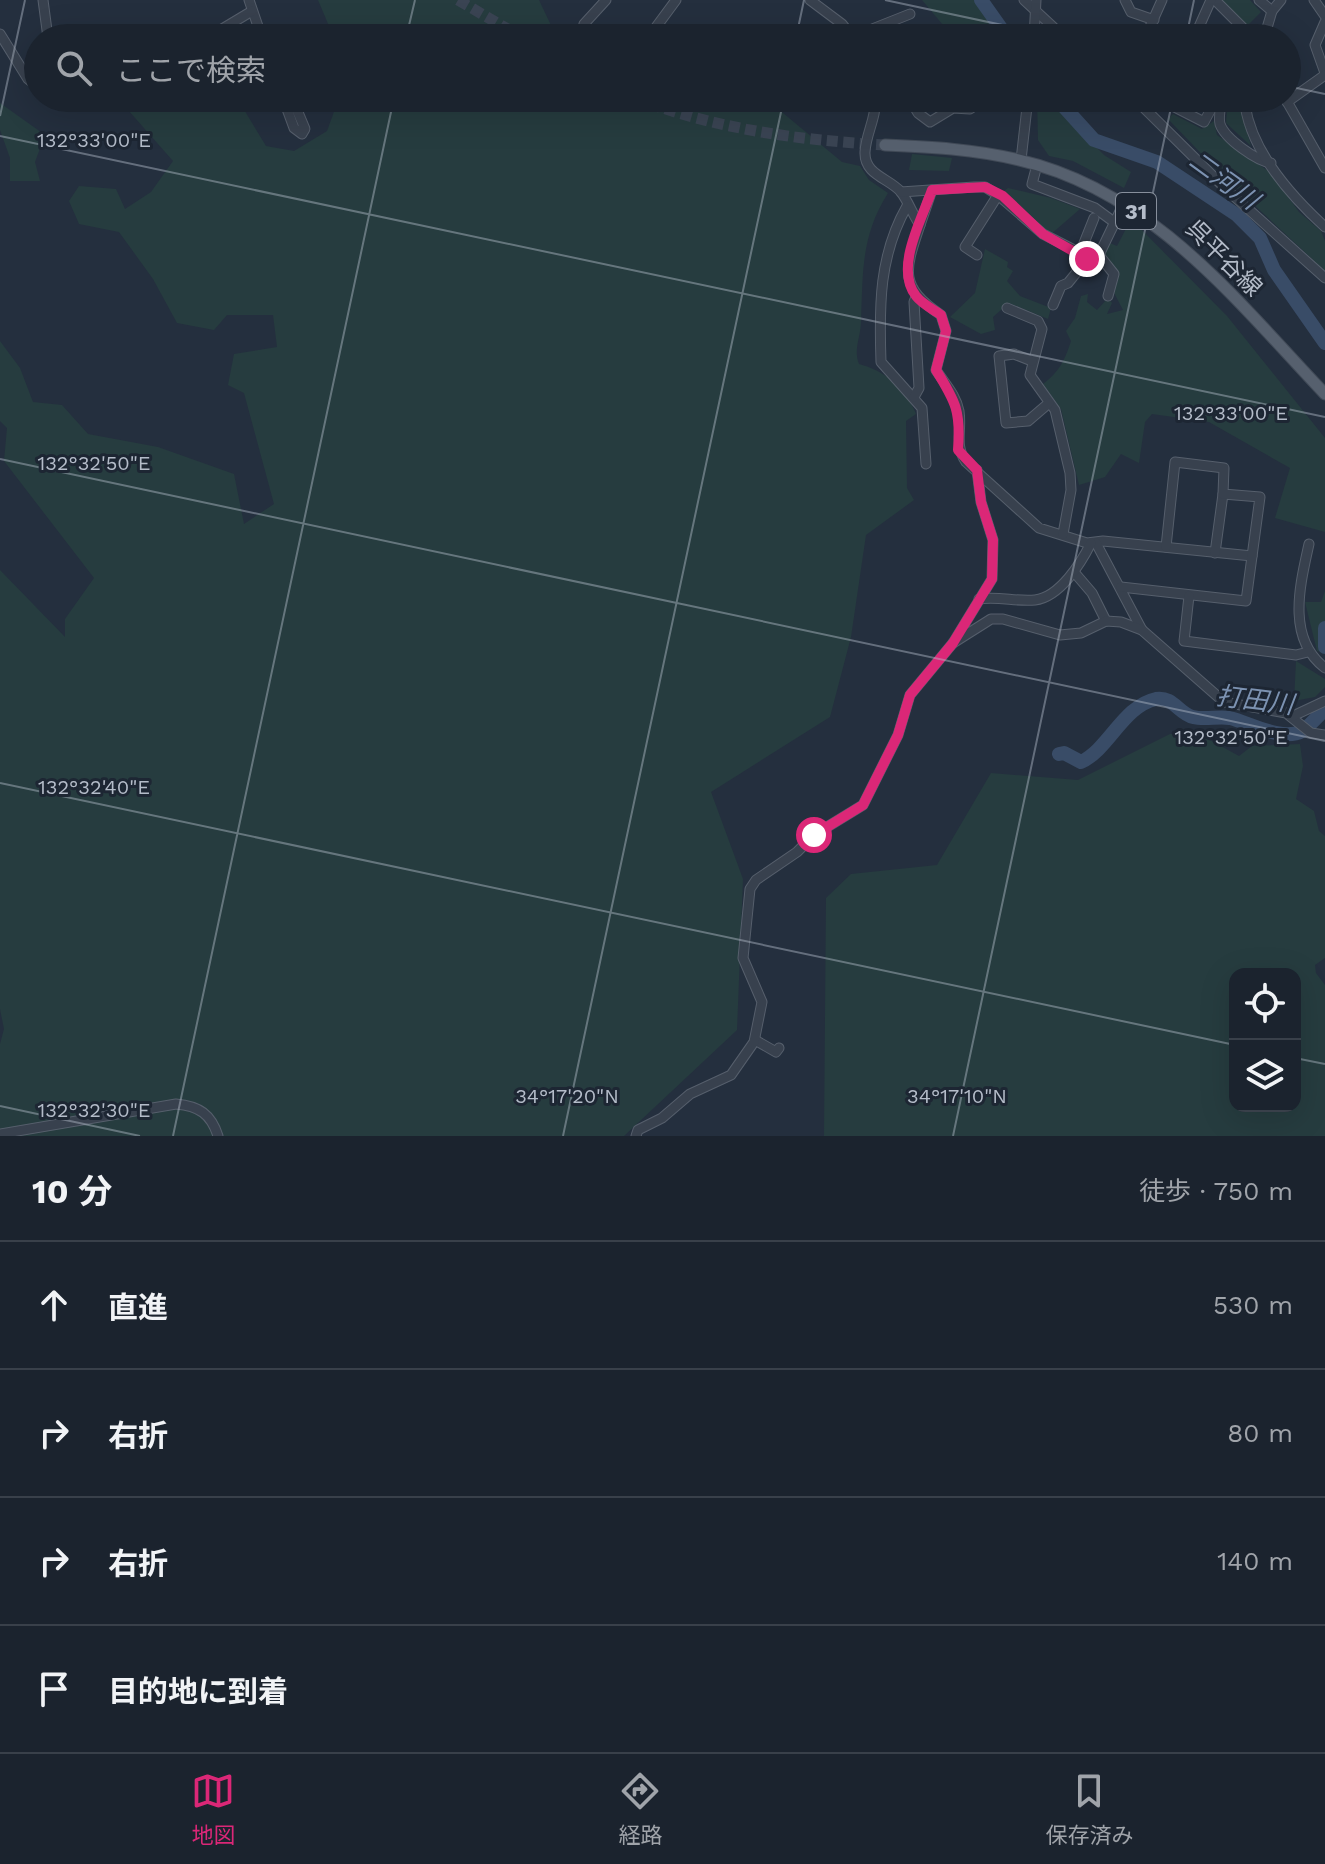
<!DOCTYPE html>
<html lang="ja">
<head>
<meta charset="utf-8">
<style>
  body { margin:0; font-family:"Work Sans","Noto Sans JP",sans-serif; background:#282f3a; color:#f1f3f6 }
  .controls { position:absolute; right:24px; bottom:24px; display:grid; overflow:hidden; border-radius:16px; box-shadow:0 8px 32px #0002 }
  .controls button { width:72px; height:72px; display:grid; place-items:center; padding:0; border:0; border-bottom:2px solid #39404a; background:#1b232e; color:#f1f3f6; font:40px sans-serif }
  .stop { position:absolute; width:24px; height:24px; margin:-18px; border:6px solid #db2777; border-radius:50%; background:#fff }
  .stop.end { background:#db2777; border-color:#fff; box-shadow:0 2px 8px #0008 }
  .list { margin:0; padding:0; list-style:none }
  h2 { display:flex; justify-content:space-between; align-items:center; height:104px; margin:0; padding:0 32px; font-size:34px }
  h2 small { font-size:26px; font-weight:400; color:#a0a4aa }
  .list li { display:grid; grid-template-columns:52px 1fr auto; gap:24px; align-items:center; box-sizing:border-box; height:128px; padding:0 32px; border-top:2px solid #39404a }
  .list b { display:block; font-size:30px; white-space:nowrap }
  .list em { font-size:26px; font-style:normal; color:#a0a4aa }
  .icon { flex:none; width:44px; height:44px; fill:none; stroke:currentColor; stroke-width:2; stroke-linecap:round; stroke-linejoin:round }
  .map { position:relative; flex:none; width:1325px; height:1136px; overflow:hidden }
  .search { position:absolute; background:#1b232e; box-shadow:0 8px 32px #0002; left:24px; right:24px; top:24px; height:88px; display:flex; align-items:center; gap:20px; box-sizing:border-box; padding:0 28px; border-radius:44px; color:#a0a4aa; font-size:30px }
  .sheet { height:616px; background:#1b232e }
  nav { display:flex; justify-content:space-around; align-items:center; box-sizing:border-box; height:112px; border-top:2px solid #39404a; background:#1b232e; font-size:22px; color:#a0a4aa }
  nav a { display:grid; justify-items:center; gap:4px }
  nav .on { color:#db2777 }
  .map>svg:first-child { display:block }
  .green { fill:#263c3f; fill-rule:evenodd }
  .lines { fill:none; stroke-linecap:round; stroke-linejoin:round }
  .river { stroke:#394c67; stroke-width:14 }
  .major-tunnel { stroke:#3a4453; stroke-width:11; stroke-dasharray:11 5.5; stroke-linecap:butt }
  .minor-casing { stroke:#565f6c; stroke-width:11 }
  .major-casing { stroke:#414a57; stroke-width:13 }
  .minor { stroke:#38414e; stroke-width:9 }
  .major { stroke:#56606e; stroke-width:11 }
  .route { stroke:#db2777; stroke-width:10 }
  .ticks { fill:none; stroke:#b4bcc9; stroke-width:2; stroke-opacity:0.45 }
  .labels { text-anchor:middle; stroke-width:6; stroke-linejoin:round; paint-order:stroke }
  .shield { fill:#1d2633; stroke:#878f9c; stroke-width:2 }
  .shield-label { font-size:22px; font-weight:bold; fill:#b4bcc9 }
  .street-label { font-size:24px; fill:#b4bcc9; stroke:#1d2633 }
  .water-label { font-size:26px; font-style:italic; fill:#7c92b1; stroke:#1d2633 }
  .ticks-label { font-size:20px; text-anchor:middle; fill:#b4bcc9; stroke:#1d2633; stroke-width:6; stroke-linejoin:round; paint-order:stroke }
</style>
</head>
<body>
<div class="map">
<svg width="1325" height="1136" viewBox="0 0 1325 1136">
  <rect width="100%" height="100%" fill="#242f3e"/>
  <g class="green">
    <polygon points="318,0 539,0 557,38 334,38"/>
    <polygon points="922,0 977,0 1002,38 936,38 943,25"/>
    <polygon points="1221,0 1250,0 1261,12 1247,26"/>
    <path d="M123,98H237L266,146L294,151L327,131L339,98H765L842,162L860,166L869,180L888,193C861,236 863,271 861,321C861,337 853,349 859,364C885,371 906,388 916,414L906,421L907,488L914,500L866,535L851,637L830,717L711,792L743,879L737,1030L624,1136H0V1044L4,1029L0,1009V570L65,637V619L94,578L4,461L7,428L0,421V341L20,368L33,402L62,405L88,434L158,447L234,474L244,524L274,504L244,393L228,385L234,354L277,347L273,315H227L214,330L177,323L153,279L119,232L79,224L69,201L79,186L116,189L125,209L151,192L173,161L121,102Z"/>
    <polygon points="1037,98 1047,98 1104,155 1131,172 1124,188 1073,161 1049,156 1038,140"/>
    <polygon points="1228,98 1243,98 1239,103 1251,146 1226,123"/>
    <polygon points="0,103 45,135 35,162 40,181 10,181 10,158 0,130"/>
    <polygon points="1173,114 1202,129 1214,121 1217,135 1271,173 1299,212 1321,231 1325,241 1325,271 1219,172 1168,119"/>
    <polygon points="912,154 952,158 949,171 909,170"/>
    <polygon points="1008,188 1051,198 1080,209 1050,235 1004,191"/>
    <path d="M1131,219L1227,316L1325,438V532L1275,518L1290,468L1209,422L1152,414L1145,422L1139,463L1121,454L1105,477L1079,485L1061,409L1043,384C1059,372 1065,360 1071,341L1066,331L1075,318L1081,296L1088,294L1087,302L1097,310L1108,298L1112,303L1107,314L1123,310L1113,291L1118,274L1102,253L1107,242L1117,246Z"/>
    <polygon points="985,249 1008,262 1007,267 1013,271 1007,281 1020,296 1051,308 1048,319 1009,303 993,317 995,330 981,334 950,317 975,293"/>
    <polygon points="1325,591 1325,653 1317,651 1305,602 1321,602"/>
    <polygon points="1296,661 1325,679 1325,687 1315,697 1294,701"/>
    <path d="M1170,734H1199L1239,756L1252,746L1300,744L1303,766L1296,799L1314,811L1319,831L1325,836V958L1315,965L1316,973L1325,985V1136H824L826,898L851,874L937,865L991,773L1078,780ZM1235,974H1295V1106H1235Z"/>
  </g>
  <g class="lines">
    <g class="river">
      <polyline points="981,0 1008,38"/>
      <polyline points="1056,98 1094,140 1157,162 1237,215 1260,238 1274,270 1325,343"/>
      <polyline points="1325,628 1325,647"/>
      <path d="M1059,754L1064,753L1081,762C1109,749 1123,706 1156,699C1173,696 1179,714 1193,717C1205,720 1218,716 1230,718C1250,723 1283,742 1302,731C1310,726 1317,716 1325,710"/>
    </g>
    <g class="major-tunnel">
      <polyline points="458,0 523,38"/>
      <path d="M634,98C716,129 797,140 885,145"/>
    </g>
    <defs>
      <g id="minor">
        <polyline points="43,0 48,38"/>
        <polyline points="249,0 262,38"/>
        <polyline points="810,0 842,24 853,38"/>
        <polyline points="1024,0 1065,38"/>
        <polyline points="1125,0 1131,12 1154,20"/>
        <polyline points="1215,0 1243,28 1243,38"/>
        <polyline points="1259,0 1272,11"/>
        <polyline points="1314,0 1325,16"/>
        <polyline points="1325,22 1315,45 1325,73"/>
        <polyline points="0,34 28,79 33,83 38,80"/>
        <polyline points="852,37 910,14"/>
        <polyline points="60,38 85,34"/>
        <polyline points="194,38 212,35 252,11"/>
        <polyline points="581,38 584,24 606,0"/>
        <polyline points="648,38 676,0"/>
        <polyline points="1034,38 1036,0"/>
        <polyline points="1145,38 1162,0"/>
        <polyline points="1194,38 1211,0"/>
        <polyline points="1264,38 1272,11 1281,0"/>
        <polyline points="89,98 108,98"/>
        <polyline points="283,98 294,128 302,134 305,129 292,98"/>
        <path d="M875,98C877,117 866,133 865,152C864,175 889,178 901,192C908,201 913,215 920,225C905,270 898,286 941,315L946,331L936,370C945,384 956,395 959,411C962,431 954,445 966,462L1039,528L1087,543L1103,541L1252,556"/>
        <polyline points="909,98 918,113 930,122 953,108 970,109 987,98"/>
        <polyline points="1014,98 1027,105"/>
        <polyline points="1134,98 1227,190 1325,278"/>
        <polyline points="1157,98 1204,122 1217,98"/>
        <path d="M1222,98C1221,106 1218,116 1220,124C1225,139 1257,161 1271,163"/>
        <path d="M1253,98L1245,105C1252,152 1291,196 1325,227"/>
        <polyline points="1285,98 1325,168"/>
        <polyline points="1287,102 1325,75"/>
        <polyline points="1021,160 1028,98"/>
        <polyline points="1037,165 1032,184 1095,208 1114,222"/>
        <polyline points="901,192 974,187 985,187 998,195 965,247 977,255"/>
        <polyline points="998,195 1043,234 1080,253"/>
        <path d="M907,206C879,255 879,306 881,362L922,408L926,464"/>
        <polyline points="920,225 932,190"/>
        <polyline points="1099,255 1124,203"/>
        <polyline points="1099,255 1114,274 1108,296"/>
        <polyline points="1085,257 1080,253 1094,218"/>
        <polyline points="1053,305 1061,286 1068,283 1089,257 1099,255"/>
        <polyline points="1007,308 1038,321 1042,329 1030,375 1055,410 1070,473 1071,490 1063,534"/>
        <polyline points="1032,361 1014,354 999,356 1006,423 1028,421 1049,403"/>
        <polyline points="914,397 919,388 914,302 916,297"/>
        <polyline points="1096,543 1142,630"/>
        <path d="M1309,544C1300,585 1286,638 1325,668"/>
        <polyline points="1215,553 1223,494"/>
        <polyline points="1074,572 1092,593 1106,621"/>
        <polyline points="1121,587 1246,601 1260,497 1223,494 1224,468 1175,462 1166,547"/>
        <polyline points="1189,596 1184,641 1296,655 1308,652"/>
        <path d="M979,599C998,596 1017,602 1035,600C1060,597 1081,563 1091,543"/>
        <polyline points="953,643 991,619 1003,619 1060,635 1081,633 1106,621 1121,622 1142,630 1224,702 1286,713 1311,733 1325,735"/>
        <polyline points="1293,716 1325,701"/>
        <polyline points="755,1040 776,1052 779,1048"/>
        <path d="M0,1134L176,1104C199,1106 211,1114 218,1136"/>
        <polyline points="636,1136 638,1130 662,1118 690,1094 731,1075 754,1042 762,1002 743,958 750,889 756,880 797,852 814,835 863,805 898,735 910,695 953,643 992,579 993,540 981,502 977,470"/>
      </g>
      <path id="major" d="M885,145C930,147 974,149 1019,160C1152,191 1235,299 1325,394"/>
    </defs>
    <use href="#minor" class="minor-casing"/>
    <use href="#major" class="major-casing"/>
    <use href="#minor" class="minor"/>
    <use href="#major" class="major"/>
  </g>
  <g class="lines">
    <path class="route" d="M814,835L863,805L898,735L910,695L953,643L992,579L993,540L981,502L977,470L958,450C961,412 956,402 936,370L946,331L941,315C933,309 922,304 916,296C894,268 922,219 932,190L985,187L1003,196L1043,234L1087,259"/>
  </g>
  <path class="ticks" d="M885,0L1063,38M406,38L415,0M796,38L804,0M1186,38L1194,0M1287,86L1325,94M0,116L25,0M0,136L1325,417M0,459L1325,741M0,783L1235,1045M1295,1058L1325,1064M0,1106L140,1136M173,1136L394,98M563,1136L784,98M953,1136L1173,98"/>
  <g class="labels">
    <rect class="shield" x="1116" y="193" width="40" height="36" rx="6"/>
    <g class="shield-label">
      <text x="1136" y="219">31</text>
    </g>
    <g class="street-label">
      <text transform="translate(1224 258) rotate(45)" y="8">呉平谷線</text>
    </g>
    <g class="water-label">
      <text transform="translate(1224 180) rotate(36)" y="9">二河川</text>
      <text transform="translate(1255 700) rotate(7)" y="9">打田川</text>
    </g>
  </g>
  <g class="ticks-label">
    <text x="94" y="147">132°33'00"E</text>
    <text x="1231" y="420">132°33'00"E</text>
    <text x="94" y="470">132°32'50"E</text>
    <text x="1231" y="744">132°32'50"E</text>
    <text x="94" y="794">132°32'40"E</text>
    <text x="567" y="1103">34°17'20"N</text>
    <text x="957" y="1103">34°17'10"N</text>
    <text x="94" y="1117">132°32'30"E</text>
  </g>
</svg>
<div class="controls">
<button><svg class="icon" aria-label="locate" viewBox="0 0 24 24"><circle cx="12" cy="12" r="6"/><path d="M12 2v4M12 18v4M2 12h4M18 12h4"/></svg></button>
<button><svg class="icon" aria-label="layers" viewBox="0 0 24 24"><path d="M12 4l9 5-9 5-9-5zM3 14l9 5 9-5"/></svg></button>
</div>
<div class="stop" style="left:814px;top:835px"></div>
<div class="stop end" style="left:1087px;top:259px"></div>
<div class="search"><svg class="icon" aria-label="search" viewBox="0 0 24 24"><circle cx="10" cy="10" r="6"/><path d="M15 15l6 6"/></svg>ここで検索</div>
</div>
<section class="sheet">
<h2>10 分<small>徒歩 · 750 m</small></h2>
<ul class="list">
<li><svg class="icon" aria-label="ahead" viewBox="0 0 24 24"><path d="M12 20V5M6 11l6-6 6 6"/></svg><div><b>直進</b></div><em>530 m</em></li>
<li><svg class="icon" aria-label="right" viewBox="0 0 24 24"><path d="M7 20v-9h11M14 6l5 5-5 5"/></svg><div><b>右折</b></div><em>80 m</em></li>
<li><svg class="icon" aria-label="right" viewBox="0 0 24 24"><path d="M7 20v-9h11M14 6l5 5-5 5"/></svg><div><b>右折</b></div><em>140 m</em></li>
<li><svg class="icon" aria-label="arrive" viewBox="0 0 24 24"><path d="M6 21V4h12l-3 4 3 4H6"/></svg><div><b>目的地に到着</b></div></li>
</ul>
</section>
<nav>
<a class="on"><svg class="icon" aria-label="map" viewBox="0 0 24 24"><path d="M3 6l6-2 6 2 6-2v14l-6 2-6-2-6 2zM9 4v14M15 6v14"/></svg>地図</a>
<a><svg class="icon" aria-label="directions" viewBox="0 0 24 24"><path d="M12 3l9 9-9 9-9-9zM9 14v-3h6M13 9l2 2-2 2"/></svg>経路</a>
<a><svg class="icon" aria-label="saved" viewBox="0 0 24 24"><path d="M7 4h10v16l-5-4-5 4z"/></svg>保存済み</a>
</nav>
</body>
</html>
